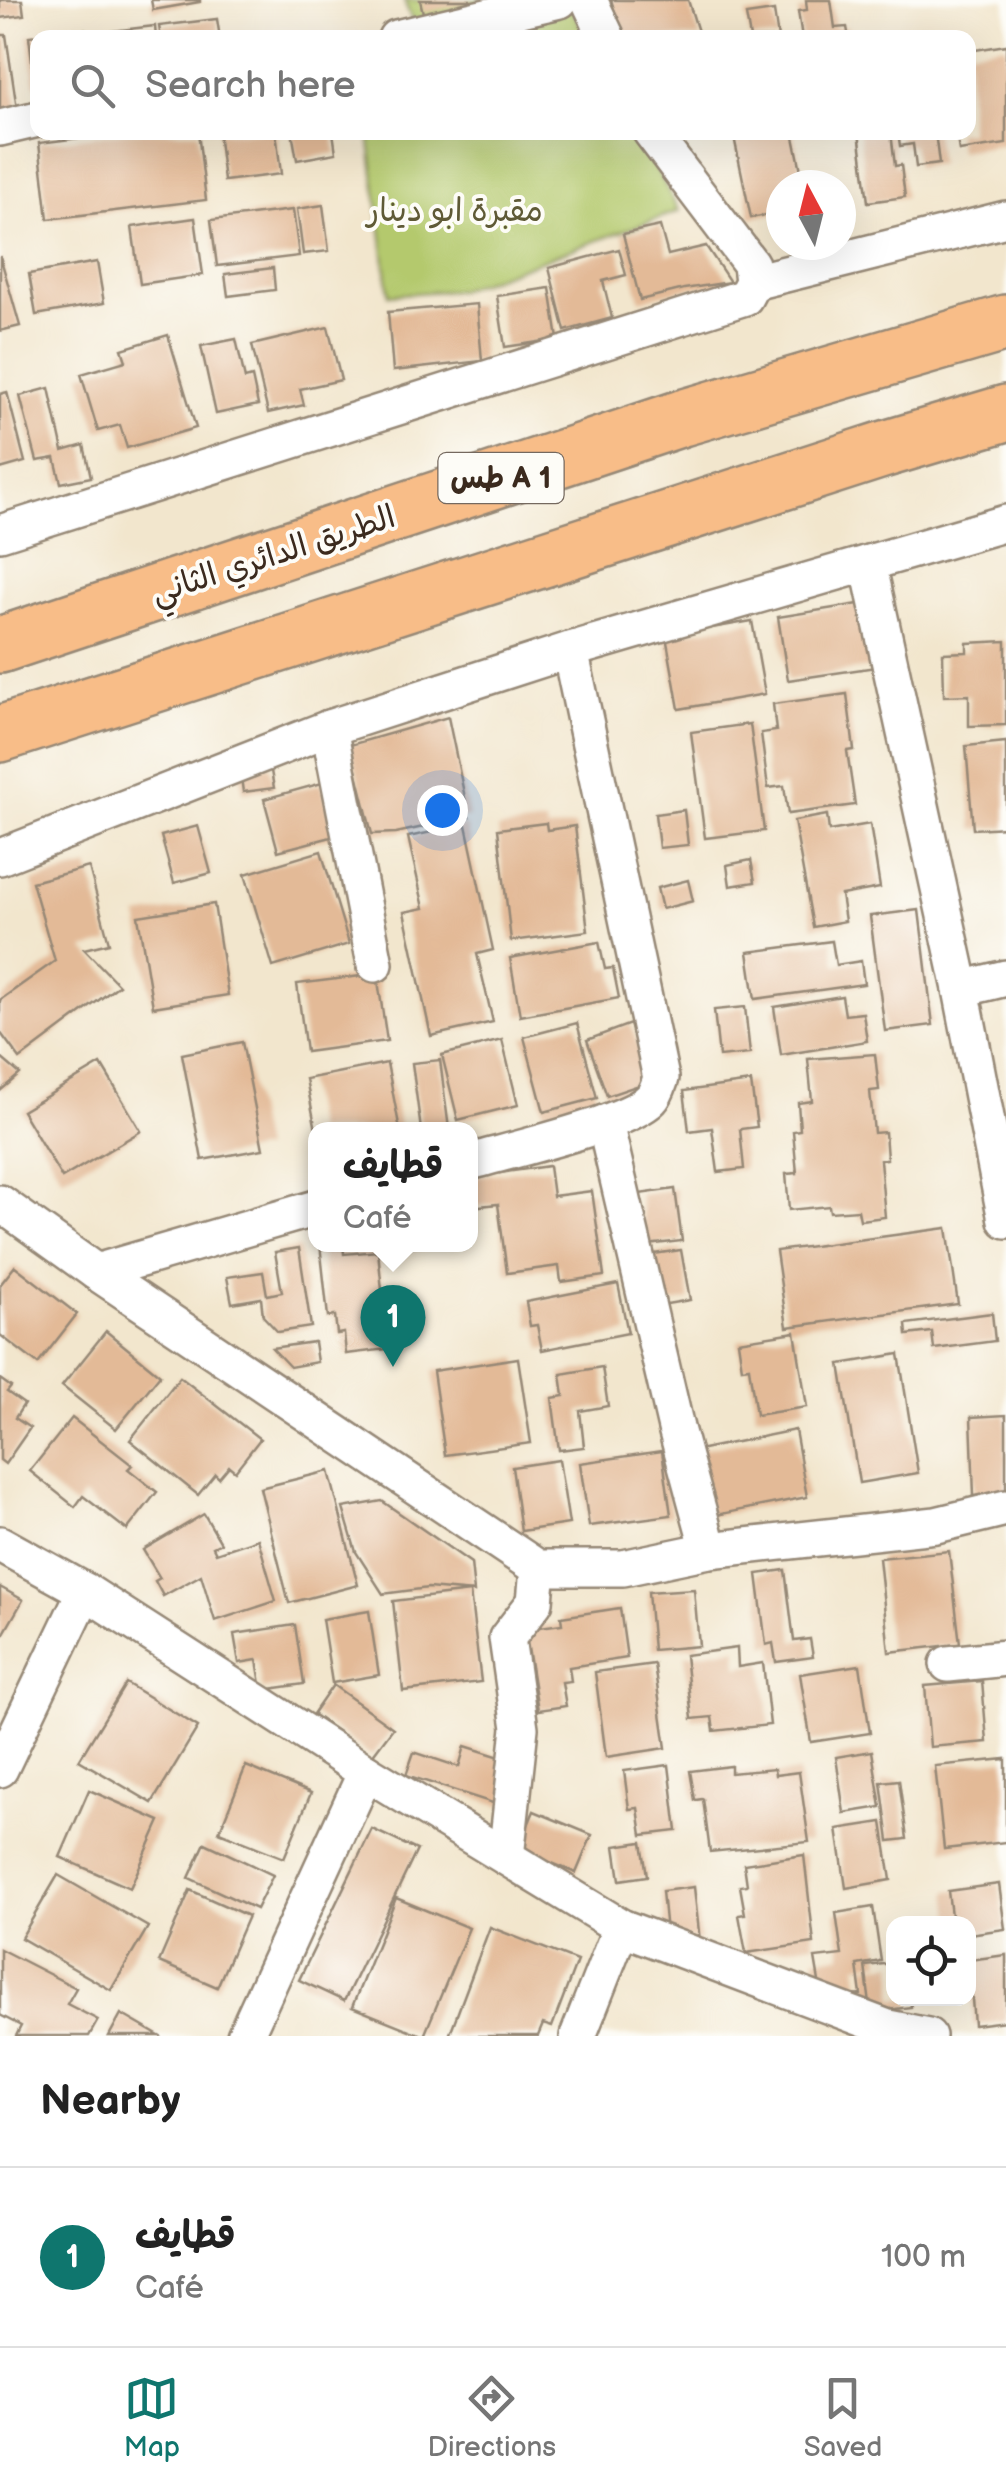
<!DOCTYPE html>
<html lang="en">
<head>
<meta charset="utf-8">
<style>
  body { margin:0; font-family:"Balsamiq Sans","Playpen Sans Arabic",sans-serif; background:#f2f2f2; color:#222 }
  .controls { position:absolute; right:30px; bottom:30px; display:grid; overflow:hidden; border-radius:20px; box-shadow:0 10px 40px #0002 }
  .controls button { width:90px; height:90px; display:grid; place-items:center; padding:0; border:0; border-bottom:2px solid #e0e0e0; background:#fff; color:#222; font:50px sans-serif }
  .compass { position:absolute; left:766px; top:170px; width:90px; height:90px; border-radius:50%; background:#fff; box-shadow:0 10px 40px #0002; rotate:353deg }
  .you { position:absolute; left:442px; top:810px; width:35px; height:35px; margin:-25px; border:8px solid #fff; border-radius:50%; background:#1a73e8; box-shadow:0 0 0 15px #1a73e833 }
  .badge { display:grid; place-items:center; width:65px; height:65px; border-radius:50%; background:#0f766e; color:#fff; font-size:32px; font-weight:700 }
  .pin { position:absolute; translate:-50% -82px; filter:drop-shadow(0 2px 5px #0008) }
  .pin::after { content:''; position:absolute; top:52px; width:35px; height:30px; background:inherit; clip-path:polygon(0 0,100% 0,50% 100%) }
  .popup { position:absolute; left:308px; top:1122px; width:170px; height:130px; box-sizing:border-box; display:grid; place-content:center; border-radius:20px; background:#fff; filter:drop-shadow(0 2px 8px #0005); font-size:32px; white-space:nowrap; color:#767676 }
  .popup b { font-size:38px; color:#222 }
  .popup::after { content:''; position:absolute; left:50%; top:100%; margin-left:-20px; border:20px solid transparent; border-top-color:#fff }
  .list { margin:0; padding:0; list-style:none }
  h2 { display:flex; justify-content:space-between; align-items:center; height:130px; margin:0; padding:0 40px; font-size:42px }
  h2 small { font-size:32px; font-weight:400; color:#767676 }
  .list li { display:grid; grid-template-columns:65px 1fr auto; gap:30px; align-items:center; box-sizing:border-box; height:180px; padding:0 40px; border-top:2px solid #e0e0e0 }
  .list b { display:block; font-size:38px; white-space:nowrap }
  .list p { margin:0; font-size:32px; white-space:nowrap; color:#767676 }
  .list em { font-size:32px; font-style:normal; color:#767676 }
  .icon { flex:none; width:55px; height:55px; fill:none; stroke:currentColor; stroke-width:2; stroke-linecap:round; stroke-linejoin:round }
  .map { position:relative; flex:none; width:1006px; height:2036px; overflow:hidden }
  .search { position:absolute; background:#fff; box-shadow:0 10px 40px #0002; left:30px; right:30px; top:30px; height:110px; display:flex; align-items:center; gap:25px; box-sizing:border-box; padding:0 35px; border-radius:20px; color:#767676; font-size:38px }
  .sheet { height:310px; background:#fff }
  nav { display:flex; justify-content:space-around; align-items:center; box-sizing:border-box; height:140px; border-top:2px solid #e0e0e0; background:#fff; font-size:28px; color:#767676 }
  nav a { display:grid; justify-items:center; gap:5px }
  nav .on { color:#0f766e }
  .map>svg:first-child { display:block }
  .green { fill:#b4c96d; stroke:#787a46; stroke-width:2.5 }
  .building { fill:#e3ba97 }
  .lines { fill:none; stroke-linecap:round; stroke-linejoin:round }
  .minor-casing { stroke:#968876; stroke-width:40 }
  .trunk-casing { stroke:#968876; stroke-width:60 }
  .minor { stroke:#fff; stroke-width:35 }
  .trunk { stroke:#f8bd88; stroke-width:55 }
  .labels { text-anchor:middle; stroke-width:8; stroke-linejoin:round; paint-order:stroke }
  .shield { fill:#fdfcf7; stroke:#75695f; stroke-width:2.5 }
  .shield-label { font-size:30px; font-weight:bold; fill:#3b2a1e }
  .park-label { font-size:32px; fill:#5f5a36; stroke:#fdfcf7 }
  .street-label { font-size:32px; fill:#3b2a1e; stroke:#fdfcf7 }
</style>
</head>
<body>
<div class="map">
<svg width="1006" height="2036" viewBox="0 0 1006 2036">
  <rect width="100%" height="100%" fill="#fdfcf7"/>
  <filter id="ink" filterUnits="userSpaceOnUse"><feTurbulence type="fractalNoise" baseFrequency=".01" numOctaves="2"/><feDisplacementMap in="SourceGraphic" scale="20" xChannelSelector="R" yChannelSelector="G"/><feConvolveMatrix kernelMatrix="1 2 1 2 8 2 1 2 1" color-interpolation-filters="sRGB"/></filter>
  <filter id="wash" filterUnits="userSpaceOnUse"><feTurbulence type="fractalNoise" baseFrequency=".0048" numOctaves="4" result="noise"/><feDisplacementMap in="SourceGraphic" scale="40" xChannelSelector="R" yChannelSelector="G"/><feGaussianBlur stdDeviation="2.25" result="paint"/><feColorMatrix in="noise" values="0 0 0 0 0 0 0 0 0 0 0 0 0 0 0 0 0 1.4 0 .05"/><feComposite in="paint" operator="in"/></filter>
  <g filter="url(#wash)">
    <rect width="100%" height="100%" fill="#f2e6cd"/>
    <g class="green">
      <polygon points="404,0 567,0 587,37 418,37"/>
      <polygon points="369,133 637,133 679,211 459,290 389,295"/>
    </g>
    <g id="blocks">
      <g class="building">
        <polygon points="0,0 22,0 24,15 0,18"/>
        <polygon points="151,0 200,0 200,2 153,10"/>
        <polygon points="420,0 470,0 471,3 423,13"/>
        <polygon points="611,0 688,0 700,38 623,38"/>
        <polygon points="806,0 831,0 835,28 847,27 849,38 802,38 798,11 807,10"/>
        <polygon points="774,11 778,38 750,38 746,15"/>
        <polygon points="217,19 220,38 161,38 159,26"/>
        <polygon points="155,26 156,38 103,38 103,32"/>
        <polygon points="85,29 86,38 38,38 38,35"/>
        <polygon points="0,35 6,35 17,109 0,112"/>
        <polygon points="38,35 38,85 35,86 29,36"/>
        <polygon points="1006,45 1006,144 959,151 956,132 969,132 969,51"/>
        <polygon points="198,132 206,200 48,219 39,143 127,132"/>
        <polygon points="218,132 276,132 281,174 224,181"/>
        <polygon points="292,132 333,132 336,153 297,160"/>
        <polygon points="733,132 793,132 804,185 781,185 781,212 751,218"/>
        <polygon points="859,132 891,132 895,166 901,165 905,197 868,202"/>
        <polygon points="898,132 935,132 939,164 916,167 913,144 900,146"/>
        <polygon points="323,205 329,251 303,254 297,209"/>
        <polygon points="293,210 299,256 217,266 211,220"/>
        <polygon points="195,218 203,275 140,284 132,227"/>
        <polygon points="660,226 668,255 706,246 730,282 684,289 640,300 623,234"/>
        <polygon points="619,249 626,275 603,281 612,318 565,331 549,268"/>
        <polygon points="0,256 20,326 0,331"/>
        <polygon points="97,262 104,303 36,315 29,274"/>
        <polygon points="273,268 275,290 228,296 225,274"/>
        <polygon points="550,288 558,339 505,347 497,296"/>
        <polygon points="477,304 482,361 393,371 388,312"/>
        <polygon points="328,327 341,380 300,389 304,405 268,413 252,345"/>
        <polygon points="168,335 196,428 127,448 120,425 98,431 81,374 126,361 122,349"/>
        <polygon points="236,339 245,379 252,377 258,405 216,414 201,346"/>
        <polygon points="49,388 63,451 84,445 91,477 61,483 55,458 37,461 20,396"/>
        <polygon points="7,392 25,462 0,469 0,394"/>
        <polygon points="865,603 876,667 788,680 778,617"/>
        <polygon points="752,621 765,694 679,709 666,636"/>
        <polygon points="1006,641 1006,725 969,726 969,695 944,696 943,653 967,652 967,643"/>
        <polygon points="847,694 854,750 847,751 855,805 788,814 784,786 768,788 761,733 776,731 773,704"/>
        <polygon points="448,717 469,817 396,833 372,834 350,745"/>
        <polygon points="750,724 764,831 705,838 691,732"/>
        <polygon points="1006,742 1006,827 973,829 966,746"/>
        <polygon points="270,765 274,788 243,792 240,770"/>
        <polygon points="322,783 335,836 278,851 264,799"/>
        <polygon points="684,810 688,845 659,848 655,814"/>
        <polygon points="827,815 829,831 870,824 880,888 841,895 845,921 813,927 794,821"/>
        <polygon points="546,823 547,830 575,826 588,931 511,941 498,829"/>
        <polygon points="466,825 493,950 477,954 493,1022 431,1036 404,912 424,908 408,837"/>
        <polygon points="198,826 211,873 174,883 161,836"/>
        <polygon points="321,851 349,944 273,967 245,874"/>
        <polygon points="751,860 755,882 730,886 727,865"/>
        <polygon points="89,867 109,943 84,949 119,985 20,1059 0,1032 0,1000 55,961 32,882"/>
        <polygon points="688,880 693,901 662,909 657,888"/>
        <polygon points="214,904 228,995 153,1007 138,916"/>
        <polygon points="919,910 933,1025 885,1031 870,916"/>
        <polygon points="832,941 836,965 861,961 864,984 755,999 748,952"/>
        <polygon points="599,942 605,969 613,968 619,998 520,1016 510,958"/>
        <polygon points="377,974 387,1041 306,1052 297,984"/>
        <polygon points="842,996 845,1015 863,1013 867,1041 781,1055 774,1007"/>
        <polygon points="745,1007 750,1054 719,1057 714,1010"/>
        <polygon points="577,1023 597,1098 544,1112 524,1037"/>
        <polygon points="630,1024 651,1081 607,1096 587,1040"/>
        <polygon points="502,1040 518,1105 458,1120 442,1055"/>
        <polygon points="242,1042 263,1149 202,1160 182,1054"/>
        <polygon points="875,1054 879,1090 870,1091 874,1133 885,1132 887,1159 880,1160 885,1217 860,1220 858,1210 830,1212 829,1206 789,1210 786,1174 797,1173 793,1131 800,1130 798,1103 812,1101 808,1059"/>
        <polygon points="0,1057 20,1074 0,1091"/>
        <polygon points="440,1060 449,1129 421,1130 412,1063"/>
        <polygon points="387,1063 400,1130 316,1130 306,1079"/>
        <polygon points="101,1064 141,1131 62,1178 22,1111"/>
        <polygon points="751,1082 757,1127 740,1129 744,1169 718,1172 712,1128 689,1131 684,1091"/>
        <polygon points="549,1166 553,1196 592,1191 604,1276 561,1282 559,1266 507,1273 498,1204 471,1207 471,1177"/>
        <polygon points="675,1189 682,1241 646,1245 639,1194"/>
        <polygon points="947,1228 958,1304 787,1327 776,1251"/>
        <polygon points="320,1244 343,1244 344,1254 378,1251 388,1349 346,1354 344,1333 337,1334 335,1316 328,1317"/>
        <polygon points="299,1248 311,1327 278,1332 263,1316 261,1298 232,1303 227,1277 263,1272 267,1295 282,1292 275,1252"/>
        <polygon points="681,1250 690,1300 655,1306 647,1255"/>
        <polygon points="15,1266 77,1314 38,1364 0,1335 0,1285"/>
        <polygon points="618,1284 628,1333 542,1350 537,1325 530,1326 526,1302"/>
        <polygon points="992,1313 995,1341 934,1349 932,1332 907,1335 906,1324"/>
        <polygon points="106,1331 160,1375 116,1429 62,1386"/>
        <polygon points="795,1332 807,1407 756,1415 749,1367 742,1368 738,1341"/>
        <polygon points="314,1342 317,1362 290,1367 272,1348"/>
        <polygon points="899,1354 918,1473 859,1483 840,1364"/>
        <polygon points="518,1358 531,1443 445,1455 433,1371"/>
        <polygon points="602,1367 608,1406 580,1411 584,1447 559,1450 552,1398 564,1396 561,1374"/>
        <polygon points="180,1377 260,1439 235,1471 229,1466 219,1478 215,1474 198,1495 130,1440"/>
        <polygon points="0,1379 11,1387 7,1392 24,1404 15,1418 30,1428 5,1464 0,1460"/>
        <polygon points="1006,1415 1006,1495 974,1496 971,1417"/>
        <polygon points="72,1418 132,1465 128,1469 157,1492 127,1530 83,1496 75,1507 30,1471"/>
        <polygon points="795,1430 807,1497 711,1516 698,1450"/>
        <polygon points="662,1451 671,1515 589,1526 580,1463"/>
        <polygon points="559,1460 569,1524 521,1531 512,1467"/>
        <polygon points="329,1471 358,1585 289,1603 260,1488"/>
        <polygon points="382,1501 471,1563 474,1592 428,1588 383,1594 356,1552 343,1508"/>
        <polygon points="204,1514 221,1543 213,1547 216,1553 258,1539 276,1601 215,1621 201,1575 163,1596 155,1581 160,1578 143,1550"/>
        <polygon points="949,1551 960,1644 889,1652 879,1558"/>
        <polygon points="785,1570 794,1641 810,1639 813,1657 776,1662 773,1643 766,1645 757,1574"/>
        <polygon points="0,1587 23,1600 0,1640"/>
        <polygon points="694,1589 699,1646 653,1650 648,1592"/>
        <polygon points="470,1592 481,1682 403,1691 393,1601"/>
        <polygon points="620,1608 627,1658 569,1667 571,1681 562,1682 566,1706 538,1710 525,1629 562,1624 561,1617"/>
        <polygon points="369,1611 379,1675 332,1683 322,1619"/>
        <polygon points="295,1625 304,1684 262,1690 257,1660 239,1663 234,1634"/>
        <polygon points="737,1648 738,1667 763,1663 770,1725 714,1731 712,1717 692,1719 685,1655"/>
        <polygon points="654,1664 666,1748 606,1757 595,1672"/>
        <polygon points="860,1665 870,1733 811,1742 800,1674"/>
        <polygon points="982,1681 987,1742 930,1747 925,1686"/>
        <polygon points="126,1683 198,1727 152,1803 79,1760"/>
        <polygon points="333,1685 393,1728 372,1756 313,1714"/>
        <polygon points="465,1746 516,1762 502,1806 406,1775 414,1752 459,1767"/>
        <polygon points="872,1751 881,1807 844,1813 836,1757"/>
        <polygon points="1006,1759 1006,1842 944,1849 935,1766"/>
        <polygon points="669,1765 677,1831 642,1835 638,1808 629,1809 624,1771"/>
        <polygon points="246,1766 311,1793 284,1858 219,1832"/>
        <polygon points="731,1766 731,1773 774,1769 775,1775 799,1772 809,1842 710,1852 703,1799 695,1800 690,1771"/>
        <polygon points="899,1780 907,1839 889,1841 881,1782"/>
        <polygon points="89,1790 160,1821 130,1888 60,1857"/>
        <polygon points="534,1811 592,1835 576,1873 518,1849"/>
        <polygon points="882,1822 891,1880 846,1888 837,1829"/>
        <polygon points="372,1829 417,1850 344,2001 299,1980"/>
        <polygon points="642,1842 647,1876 620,1880 615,1846"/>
        <polygon points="205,1843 273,1875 256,1909 189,1878"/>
        <polygon points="804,1855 814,1943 746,1953 739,1915 745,1914 740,1886 747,1885 744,1864"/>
        <polygon points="58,1875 148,1927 111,1990 21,1938"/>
        <polygon points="999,1884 1005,1929 969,1934 968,1924 952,1924 948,1891"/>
        <polygon points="694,1887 700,1941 666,1932 662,1891"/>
        <polygon points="190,1890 248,1916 217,1987 159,1962"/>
        <polygon points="396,1898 469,1928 424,2036 352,2007"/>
        <polygon points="873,1907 881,1961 857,1965 861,1995 822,1999 815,1958 842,1955 836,1913"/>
        <polygon points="490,1927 577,1961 552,2027 543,2024 538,2036 449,2036"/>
        <polygon points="0,1949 76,1988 67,2004 98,2020 89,2036 16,2036 21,2026 0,2015"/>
        <polygon points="1006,1955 1006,2021 974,2025 969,1960"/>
        <polygon points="894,1963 894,1998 910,1998 911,2007 871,2012 865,1966"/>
        <polygon points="121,2014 159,2036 109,2036"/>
      </g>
    </g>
  </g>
  <g filter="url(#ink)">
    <use href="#blocks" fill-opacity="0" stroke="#968876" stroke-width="2.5"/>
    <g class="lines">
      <defs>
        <g id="minor">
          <polyline points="589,0 607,38"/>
          <polyline points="396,38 560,0"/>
          <polyline points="0,128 38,119"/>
          <polyline points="753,282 1006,219"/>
          <polyline points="0,533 745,297 753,282 751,264 651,132"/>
          <polyline points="868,563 961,989 1006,1220"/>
          <polyline points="329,728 375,964"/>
          <polyline points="0,857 329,728 570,650 1006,523"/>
          <polyline points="961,989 1006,978"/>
          <polyline points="605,1123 676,1428 709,1550"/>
          <path d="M470,1162C508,1151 629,1123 651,1099C656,1094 659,1084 661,1078L570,650"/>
          <polyline points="0,1203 96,1272 538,1568 623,1568 709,1550 936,1525 1006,1508"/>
          <polyline points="96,1272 316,1208"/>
          <polyline points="0,1544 85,1591 366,1772 621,1927 888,2028 928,2036"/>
          <polyline points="948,1664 1006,1658"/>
          <polyline points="0,1769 85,1591"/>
          <polyline points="506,1857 520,1728 507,1638 535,1602 538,1568"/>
          <polyline points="245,2036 366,1772"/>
          <polyline points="578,2036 621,1927"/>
        </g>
        <g id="trunk">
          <polyline points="0,645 682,418 1006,323"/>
          <polyline points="0,734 885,449 1006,413"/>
        </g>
      </defs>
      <use href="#minor" class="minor-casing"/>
      <use href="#trunk" class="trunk-casing"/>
      <use href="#minor" class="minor"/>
      <use href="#trunk" class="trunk"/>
    </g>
  </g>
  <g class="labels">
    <rect class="shield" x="438.5" y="453" width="125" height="50" rx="8"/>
    <g class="shield-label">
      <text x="501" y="488">طس A 1</text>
    </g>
    <g class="park-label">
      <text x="455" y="221">مقبرة ابو دينار</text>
    </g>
    <g class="street-label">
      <text transform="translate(273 554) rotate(-18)" y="11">الطريق الدائري الثاني</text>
    </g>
  </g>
</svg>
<div class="controls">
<button><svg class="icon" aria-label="locate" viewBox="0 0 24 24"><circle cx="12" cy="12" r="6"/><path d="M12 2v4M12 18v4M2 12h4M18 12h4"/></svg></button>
</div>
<svg class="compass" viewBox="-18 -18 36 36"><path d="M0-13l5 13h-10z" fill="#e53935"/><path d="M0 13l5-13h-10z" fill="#767676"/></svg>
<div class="you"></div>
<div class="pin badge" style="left:393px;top:1367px">1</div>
<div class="popup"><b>قطايف</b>Café</div>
<div class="search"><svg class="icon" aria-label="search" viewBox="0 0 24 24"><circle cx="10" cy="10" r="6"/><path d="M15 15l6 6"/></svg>Search here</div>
</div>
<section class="sheet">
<h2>Nearby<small></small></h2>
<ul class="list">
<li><span class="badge">1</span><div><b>قطايف</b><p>Café</p></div><em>100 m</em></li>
</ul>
</section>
<nav>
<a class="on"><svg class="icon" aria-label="map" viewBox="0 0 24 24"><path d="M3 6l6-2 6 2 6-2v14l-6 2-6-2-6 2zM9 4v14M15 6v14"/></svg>Map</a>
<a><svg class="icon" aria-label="directions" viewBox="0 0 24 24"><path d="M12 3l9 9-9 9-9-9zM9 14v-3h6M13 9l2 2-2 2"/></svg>Directions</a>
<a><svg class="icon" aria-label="saved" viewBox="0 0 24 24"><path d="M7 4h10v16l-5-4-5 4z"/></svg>Saved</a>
</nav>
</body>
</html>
